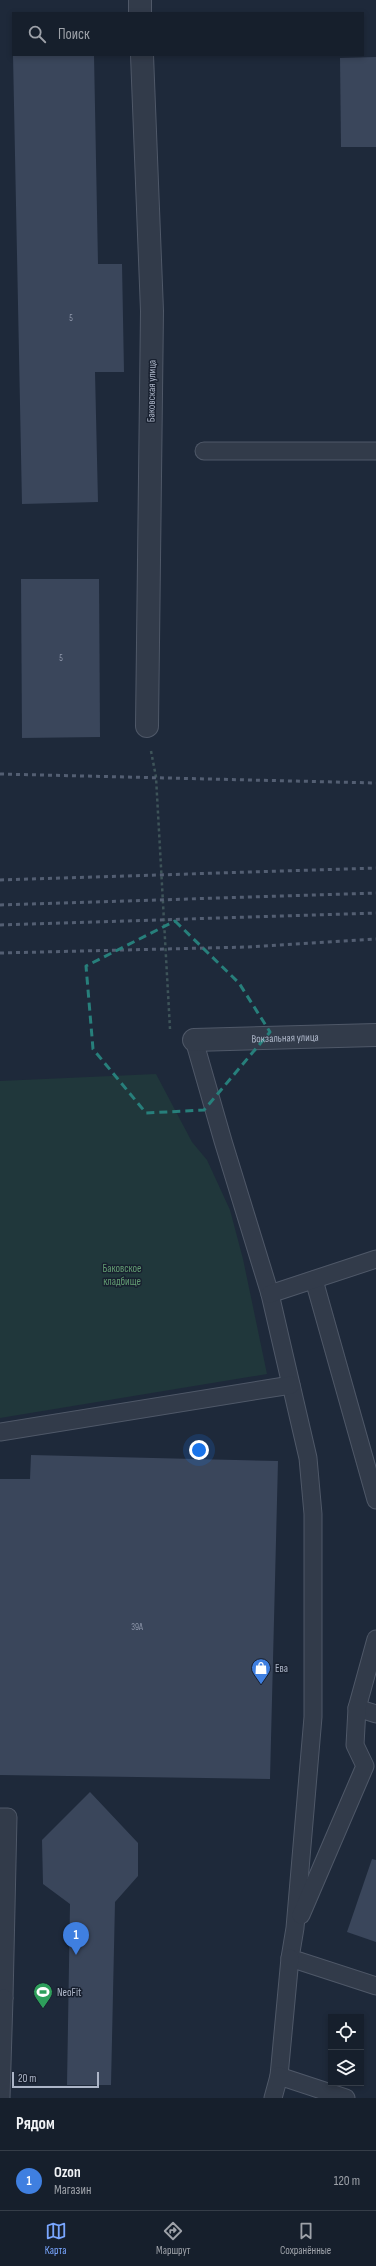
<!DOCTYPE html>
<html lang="ru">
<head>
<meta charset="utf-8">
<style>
  body { margin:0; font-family:"Sofia Sans Condensed",sans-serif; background:#1f2734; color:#f1f3f6 }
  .controls { position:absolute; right:12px; bottom:12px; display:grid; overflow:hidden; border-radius:0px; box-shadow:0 2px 6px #0003 }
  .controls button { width:36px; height:36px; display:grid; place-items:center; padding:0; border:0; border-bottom:1px solid #353d48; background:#161f2c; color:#f1f3f6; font:20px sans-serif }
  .scale { position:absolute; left:12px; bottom:10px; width:87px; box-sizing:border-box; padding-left:4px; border:2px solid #acb5c7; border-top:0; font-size:11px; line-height:14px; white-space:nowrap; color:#acb5c7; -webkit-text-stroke:3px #18202f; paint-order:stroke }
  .you { position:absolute; left:199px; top:1450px; width:14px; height:14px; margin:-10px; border:3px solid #fff; border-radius:50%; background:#1a73e8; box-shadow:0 0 0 6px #1a73e833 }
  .badge { display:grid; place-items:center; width:26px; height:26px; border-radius:50%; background:#79a6ff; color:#fff; font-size:13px; font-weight:700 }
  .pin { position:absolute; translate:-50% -33px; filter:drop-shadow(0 1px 2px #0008) }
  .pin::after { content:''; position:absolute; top:21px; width:14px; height:12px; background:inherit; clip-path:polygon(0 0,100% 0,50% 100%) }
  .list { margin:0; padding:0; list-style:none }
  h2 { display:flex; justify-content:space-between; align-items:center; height:52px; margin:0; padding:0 16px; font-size:17px }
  h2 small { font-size:13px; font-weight:400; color:#9ea2a9 }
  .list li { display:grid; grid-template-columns:26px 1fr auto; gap:12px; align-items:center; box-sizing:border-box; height:60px; padding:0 16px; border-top:1px solid #353d48 }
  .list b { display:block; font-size:15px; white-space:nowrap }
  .list p { margin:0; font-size:13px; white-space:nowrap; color:#9ea2a9 }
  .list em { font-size:13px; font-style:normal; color:#9ea2a9 }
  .icon { flex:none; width:22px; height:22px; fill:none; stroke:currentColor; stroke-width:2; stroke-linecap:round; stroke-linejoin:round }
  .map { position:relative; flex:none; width:376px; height:2098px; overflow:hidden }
  .search { position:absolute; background:#161f2c; box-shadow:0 2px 6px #0003; left:12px; right:12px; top:12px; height:44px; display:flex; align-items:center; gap:10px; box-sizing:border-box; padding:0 14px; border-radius:0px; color:#9ea2a9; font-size:15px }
  .sheet { height:112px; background:#161f2c }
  nav { display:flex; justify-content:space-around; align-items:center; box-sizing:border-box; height:56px; border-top:1px solid #353d48; background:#161f2c; font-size:11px; color:#9ea2a9 }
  nav a { display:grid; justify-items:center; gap:2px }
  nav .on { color:#79a6ff }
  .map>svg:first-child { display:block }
  .green { fill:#20373b }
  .building { fill:#3a465b }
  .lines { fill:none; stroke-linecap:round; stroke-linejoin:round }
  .service-casing { stroke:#4f5868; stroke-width:19 }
  .minor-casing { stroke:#4f5868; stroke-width:24 }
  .path { stroke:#3e5459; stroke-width:2.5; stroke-dasharray:3 3; stroke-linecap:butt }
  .service { stroke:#323b4a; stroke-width:17 }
  .minor { stroke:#323b4a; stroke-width:22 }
  .rail { stroke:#535e72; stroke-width:3; stroke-dasharray:4 4; stroke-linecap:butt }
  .marked { fill:none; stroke:#277f7b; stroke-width:3; stroke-dasharray:8 5; stroke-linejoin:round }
  .labels { text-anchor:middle; stroke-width:3; stroke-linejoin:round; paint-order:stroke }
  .number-label { font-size:9px; fill:#9099ac }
  .street-label { font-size:11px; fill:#acb5c7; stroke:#18202f }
  .park-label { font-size:11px; fill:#619a71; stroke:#18202f }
  .poi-label { font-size:11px; fill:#acb5c7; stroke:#18202f; text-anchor:start }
</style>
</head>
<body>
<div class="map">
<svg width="376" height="2098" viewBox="0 0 376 2098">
  <rect width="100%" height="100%" fill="#1e293a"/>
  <polygon class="green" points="156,1074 192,1142 207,1160 230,1210 243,1259 267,1374 0,1418 0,1081"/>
  <g class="building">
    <polygon points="13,55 94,55 98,264 122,264 124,372 95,372 98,502 22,504"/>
    <polygon points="376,57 376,147 341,147 340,58"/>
    <polygon points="21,579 99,579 100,737 22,738"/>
    <polygon points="31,1455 278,1461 270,1779 0,1775 0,1479 30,1479"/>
    <polygon points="90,1792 138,1843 138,1876 115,1902 111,2085 67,2085 70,1904 43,1884 42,1840"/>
    <polygon points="372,1859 376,1860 376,1942 347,1932"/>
  </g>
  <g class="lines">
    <defs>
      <g id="service">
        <polyline points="204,451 376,451"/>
        <polyline points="194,1040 223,1141 270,1294 308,1458 313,1514 313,1717 295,1928 290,1958 376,1986"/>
        <polyline points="314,1280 376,1500"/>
        <polyline points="270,1294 376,1259"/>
        <polyline points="0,1432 291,1385"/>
        <polyline points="357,1708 376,1714"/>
        <polyline points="0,1817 8,1817 4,1998 0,1998"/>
        <polyline points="301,1915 365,1766 355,1745 357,1708 376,1639"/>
        <polyline points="279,2076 290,1958"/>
        <polyline points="1,2098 4,1998"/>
        <polyline points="273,2098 279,2076 346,2098"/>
      </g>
      <g id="minor">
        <polyline points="140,0 140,13"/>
        <polyline points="142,55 152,311 147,726"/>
        <path id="s1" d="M194,1040L376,1035"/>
      </g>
    </defs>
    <use href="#service" class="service-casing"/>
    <use href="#minor" class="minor-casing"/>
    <polyline class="path" points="151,751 156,777 170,1029"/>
    <use href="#service" class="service"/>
    <use href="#minor" class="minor"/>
    <g class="rail">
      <polyline points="0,774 376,783"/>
      <polyline points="0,880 376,868"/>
      <polyline points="0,905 376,893"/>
      <polyline points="0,925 376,913"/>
      <polyline points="0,953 248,947 376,939"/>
    </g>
  </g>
  <path class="marked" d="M175,921L239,983L270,1032L204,1110L146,1113L93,1049L86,966Z"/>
  <defs>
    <symbol id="shop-pin" viewBox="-11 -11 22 30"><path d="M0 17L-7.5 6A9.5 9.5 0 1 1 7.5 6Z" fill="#3f7fe0" stroke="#18202f"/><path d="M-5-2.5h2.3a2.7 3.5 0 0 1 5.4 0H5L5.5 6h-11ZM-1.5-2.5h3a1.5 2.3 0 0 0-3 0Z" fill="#fff"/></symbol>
    <symbol id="stadium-pin" viewBox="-11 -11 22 30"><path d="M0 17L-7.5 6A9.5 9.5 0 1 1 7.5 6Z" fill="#2e9e5b" stroke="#18202f"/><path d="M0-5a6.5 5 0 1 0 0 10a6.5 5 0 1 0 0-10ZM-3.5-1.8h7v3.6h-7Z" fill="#fff"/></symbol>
  </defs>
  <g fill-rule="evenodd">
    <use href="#shop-pin" x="250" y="1657" width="22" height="30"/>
    <use href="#stadium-pin" x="32" y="1981" width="22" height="30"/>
  </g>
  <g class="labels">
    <g class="number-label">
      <text x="71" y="321">5</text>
      <text x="61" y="661">5</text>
      <text x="137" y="1630">39А</text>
    </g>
    <g class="street-label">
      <text transform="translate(151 391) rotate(-89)" y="4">Баковская улица</text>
      <text dy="4" stroke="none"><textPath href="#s1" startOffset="91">Вокзальная улица</textPath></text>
    </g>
    <g class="park-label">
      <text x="122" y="1272">Баковское<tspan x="122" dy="13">кладбище</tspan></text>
    </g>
    <g class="poi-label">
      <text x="275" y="1672">Ева</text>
      <text x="57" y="1996">NeoFit</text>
    </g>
  </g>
</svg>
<div class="controls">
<button><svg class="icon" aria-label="locate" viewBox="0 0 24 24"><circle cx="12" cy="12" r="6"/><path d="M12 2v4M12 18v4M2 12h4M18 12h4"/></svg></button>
<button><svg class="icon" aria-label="layers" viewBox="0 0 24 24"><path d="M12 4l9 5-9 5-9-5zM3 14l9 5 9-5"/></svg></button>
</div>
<div class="scale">20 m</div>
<div class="you"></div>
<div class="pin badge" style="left:76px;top:1955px;background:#3f7fe0">1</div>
<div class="search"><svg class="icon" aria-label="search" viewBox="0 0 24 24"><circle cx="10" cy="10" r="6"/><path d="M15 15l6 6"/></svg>Поиск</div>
</div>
<section class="sheet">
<h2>Рядом<small></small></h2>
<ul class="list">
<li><span class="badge" style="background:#3f7fe0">1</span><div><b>Ozon</b><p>Магазин</p></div><em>120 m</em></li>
</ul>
</section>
<nav>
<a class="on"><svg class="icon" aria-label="map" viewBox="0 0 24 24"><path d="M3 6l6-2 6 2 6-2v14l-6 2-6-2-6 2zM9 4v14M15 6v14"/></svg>Карта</a>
<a><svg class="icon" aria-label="directions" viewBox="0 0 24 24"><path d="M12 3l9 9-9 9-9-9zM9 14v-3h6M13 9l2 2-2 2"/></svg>Маршрут</a>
<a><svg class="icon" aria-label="saved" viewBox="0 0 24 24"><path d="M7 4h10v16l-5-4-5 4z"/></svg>Сохранённые</a>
</nav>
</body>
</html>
